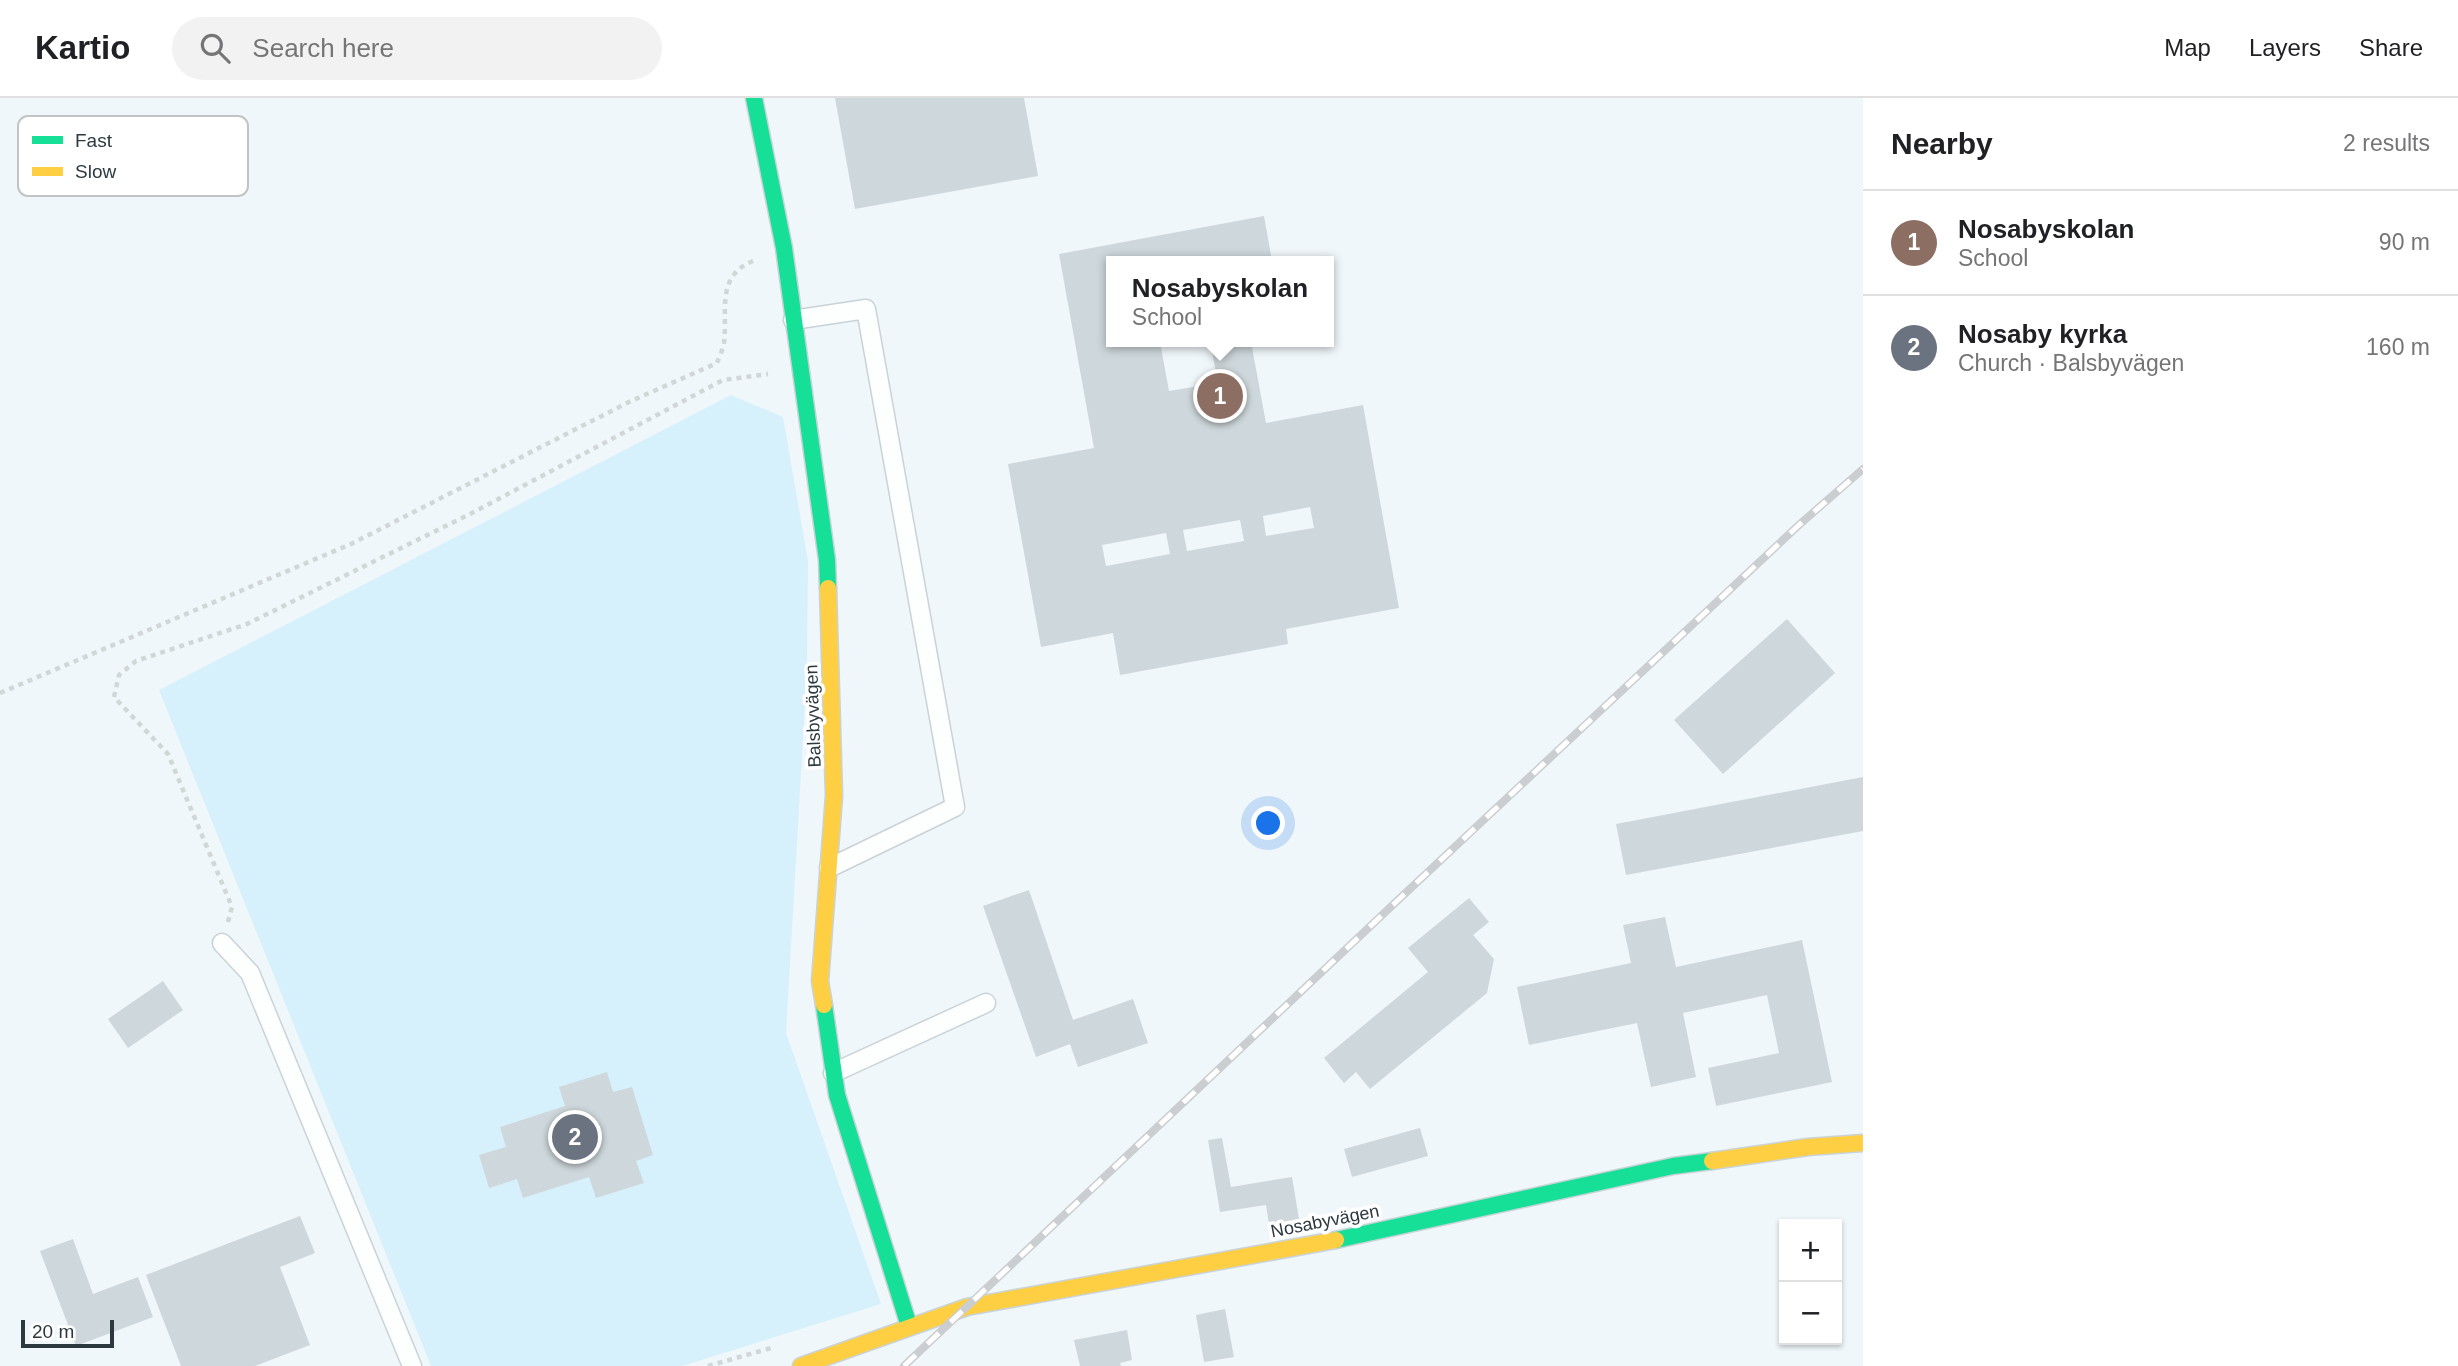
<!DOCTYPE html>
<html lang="en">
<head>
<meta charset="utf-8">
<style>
  body { margin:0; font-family:Helvetica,sans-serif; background:#f2f2f2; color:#202124 }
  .controls { position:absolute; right:21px; bottom:21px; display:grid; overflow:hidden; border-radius:0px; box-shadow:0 2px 5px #0004 }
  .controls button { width:63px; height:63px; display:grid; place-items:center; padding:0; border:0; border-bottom:2px solid #e0e0e0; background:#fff; color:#202124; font:35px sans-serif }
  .scale { position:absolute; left:21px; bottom:18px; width:93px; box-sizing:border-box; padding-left:7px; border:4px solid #2c393f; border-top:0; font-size:19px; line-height:24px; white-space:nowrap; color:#2c393f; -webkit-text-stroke:5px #fff; paint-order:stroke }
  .you { position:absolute; left:1269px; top:726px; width:24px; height:24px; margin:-18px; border:5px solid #fff; border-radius:50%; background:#1a73e8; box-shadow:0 0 0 10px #1a73e833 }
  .badge { display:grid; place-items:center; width:46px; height:46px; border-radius:50%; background:#ea580c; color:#fff; font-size:23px; font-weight:700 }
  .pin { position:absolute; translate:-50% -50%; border:4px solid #fff; box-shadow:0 2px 7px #0006 }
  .popup { position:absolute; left:1106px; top:158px; width:228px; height:91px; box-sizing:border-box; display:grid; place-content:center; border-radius:0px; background:#fff; filter:drop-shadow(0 2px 5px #0005); font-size:23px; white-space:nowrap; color:#757577 }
  .popup b { font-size:26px; color:#202124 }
  .popup::after { content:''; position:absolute; left:50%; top:100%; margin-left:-14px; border:14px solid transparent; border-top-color:#fff }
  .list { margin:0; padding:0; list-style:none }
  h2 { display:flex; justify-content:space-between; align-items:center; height:91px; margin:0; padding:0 28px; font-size:30px }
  h2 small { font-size:23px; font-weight:400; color:#757577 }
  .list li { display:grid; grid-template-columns:46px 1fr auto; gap:21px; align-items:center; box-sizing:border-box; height:105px; padding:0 28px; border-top:2px solid #e0e0e0 }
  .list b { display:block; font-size:26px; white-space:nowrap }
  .list p { margin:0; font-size:23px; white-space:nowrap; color:#757577 }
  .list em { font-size:23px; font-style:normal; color:#757577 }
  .icon { flex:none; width:38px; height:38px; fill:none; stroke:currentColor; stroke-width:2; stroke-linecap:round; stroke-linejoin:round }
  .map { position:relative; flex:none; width:1863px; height:1268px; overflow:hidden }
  header { display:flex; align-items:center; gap:42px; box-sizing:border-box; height:98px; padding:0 35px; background:#fff; border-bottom:2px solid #e0e0e0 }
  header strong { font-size:33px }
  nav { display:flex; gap:38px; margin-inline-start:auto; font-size:24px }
  .search { width:490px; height:63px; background:#f2f2f2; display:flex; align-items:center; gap:18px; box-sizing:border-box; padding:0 24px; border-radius:38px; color:#757577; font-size:26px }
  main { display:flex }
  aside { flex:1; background:#fff }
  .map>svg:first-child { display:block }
  .green { fill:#d6f1fc }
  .building { fill:#ced7db; fill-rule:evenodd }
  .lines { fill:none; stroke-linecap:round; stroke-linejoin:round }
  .lane-casing { stroke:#c9d3d7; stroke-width:21 }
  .fast-casing { stroke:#c9d3d7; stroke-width:19 }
  .slow-casing { stroke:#c9d3d7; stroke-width:19 }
  .path { stroke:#d1d6d7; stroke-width:4.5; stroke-dasharray:5 5; stroke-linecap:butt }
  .lane { stroke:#fdfefe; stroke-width:18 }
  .fast { stroke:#16e098; stroke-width:16 }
  .slow { stroke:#ffcf43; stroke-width:16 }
  .rail-casing { stroke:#cbced0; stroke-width:8 }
  .rail { stroke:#fff; stroke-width:5; stroke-dasharray:16; stroke-linecap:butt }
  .labels { text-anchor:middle; stroke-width:7; stroke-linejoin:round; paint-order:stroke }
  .street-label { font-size:18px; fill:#2c393f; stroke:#fff }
  .key { fill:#fff; stroke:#c0c4c5; stroke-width:2 }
  .key-label { font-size:19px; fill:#2c393f }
</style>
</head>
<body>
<header>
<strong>Kartio</strong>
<div class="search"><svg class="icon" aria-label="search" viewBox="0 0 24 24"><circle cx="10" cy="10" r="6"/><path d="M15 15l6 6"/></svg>Search here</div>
<nav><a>Map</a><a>Layers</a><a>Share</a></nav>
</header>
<main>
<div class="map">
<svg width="1863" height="1268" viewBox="0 0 1863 1268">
  <rect width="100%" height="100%" fill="#f0f7fa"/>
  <polygon class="green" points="731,297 783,319 808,463 807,571 786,935 881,1206 682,1268 431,1268 159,592"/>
  <g class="building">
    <polygon points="835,0 1024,0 1038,78 855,111"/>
    <path d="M1264,118L1272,163H1112V244H1160L1169,293L1218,285L1210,244H1251L1266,325L1363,307L1399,510L1286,531L1288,546L1120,577L1113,535L1041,549L1008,366L1094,350L1059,156ZM1310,409L1314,430L1266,438L1263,418ZM1240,422L1244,443L1187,453L1183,432ZM1166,435L1170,456L1106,468L1102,447Z"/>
    <polygon points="1787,521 1835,575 1723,676 1674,622"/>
    <polygon points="1863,679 1863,733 1626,777 1616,726"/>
    <polygon points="1029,792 1073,922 1133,901 1148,945 1078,969 1070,946 1036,959 983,808"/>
    <polygon points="1469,800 1489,824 1473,837 1494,861 1487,895 1370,991 1356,974 1344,985 1324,960 1428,874 1408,850"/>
    <polygon points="1665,819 1676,869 1802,842 1832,984 1716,1008 1708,970 1779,955 1767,897 1683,915 1696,979 1651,989 1637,925 1529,947 1517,889 1631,865 1623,827"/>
    <polygon points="163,883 183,912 128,950 108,921"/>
    <polygon points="607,974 613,994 632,989 653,1057 636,1063 644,1085 596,1100 589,1079 523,1100 517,1081 489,1090 479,1057 506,1049 500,1029 565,1008 559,989"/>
    <polygon points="1420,1030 1428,1058 1352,1079 1344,1051"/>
    <polygon points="1222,1040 1231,1089 1292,1079 1299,1121 1269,1126 1266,1107 1220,1114 1208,1042"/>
    <polygon points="300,1118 315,1155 280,1169 310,1247 255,1268 181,1268 146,1177"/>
    <polygon points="73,1141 93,1196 138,1179 153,1219 76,1248 40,1153"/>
    <polygon points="1225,1211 1234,1259 1204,1264 1196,1217"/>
    <polygon points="1127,1232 1132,1262 1120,1265 1121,1268 1080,1268 1074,1242"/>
  </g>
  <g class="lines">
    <defs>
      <g id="lane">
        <polyline points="793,222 866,211 955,709 829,770"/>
        <polyline points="222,845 250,875 412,1268"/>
        <polyline points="833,975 986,905"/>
      </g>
      <g id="fast">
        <polyline points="754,0 784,150 827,462 828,490"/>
        <polyline points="824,907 837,997 909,1228"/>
        <polyline points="1336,1142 1673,1068 1712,1063"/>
      </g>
      <g id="slow">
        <polyline points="824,907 820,883 834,698 828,490"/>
        <polyline points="1712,1063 1808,1049 1863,1045"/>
        <polyline points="801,1268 967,1209 1336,1142"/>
      </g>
    </defs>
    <use href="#lane" class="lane-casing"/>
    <use href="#fast" class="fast-casing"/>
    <use href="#slow" class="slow-casing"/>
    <g class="path">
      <path d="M0,595L351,446L629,304L717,265C719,259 723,252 724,245C728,214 715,178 753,163"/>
      <polyline points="228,824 232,809 168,656 114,599 119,577 136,563 247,526 472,415 723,282 768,276"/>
      <polyline points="708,1268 771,1250"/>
    </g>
    <use href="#lane" class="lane"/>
    <use href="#fast" class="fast"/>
    <use href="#slow" class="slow"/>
    <defs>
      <polyline id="rail" points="904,1268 1397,803 1800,426 1863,371"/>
    </defs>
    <use href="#rail" class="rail-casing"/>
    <use href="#rail" class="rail"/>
  </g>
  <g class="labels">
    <g class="street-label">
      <text transform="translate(813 618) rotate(-92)" y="6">Balsbyvägen</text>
      <text transform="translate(1325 1123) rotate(-11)" y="6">Nosabyvägen</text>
    </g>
  </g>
  <rect x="18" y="18" width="230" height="80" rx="10" class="key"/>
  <rect x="32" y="38" width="31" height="8" fill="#16e098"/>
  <rect x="32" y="69" width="31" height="9" fill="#ffcf43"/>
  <g class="key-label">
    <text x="75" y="49">Fast</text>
    <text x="75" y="80">Slow</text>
  </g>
</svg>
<div class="controls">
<button>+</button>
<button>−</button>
</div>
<div class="scale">20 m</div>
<div class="you"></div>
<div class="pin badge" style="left:1220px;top:298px;background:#8d6e63">1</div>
<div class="popup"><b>Nosabyskolan</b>School</div>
<div class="pin badge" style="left:575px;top:1039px;background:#6b7280">2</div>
</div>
<aside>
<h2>Nearby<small>2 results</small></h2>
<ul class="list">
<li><span class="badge" style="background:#8d6e63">1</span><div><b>Nosabyskolan</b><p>School</p></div><em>90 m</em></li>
<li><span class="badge" style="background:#6b7280">2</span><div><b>Nosaby kyrka</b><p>Church · Balsbyvägen</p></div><em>160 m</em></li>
</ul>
</aside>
</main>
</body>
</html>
